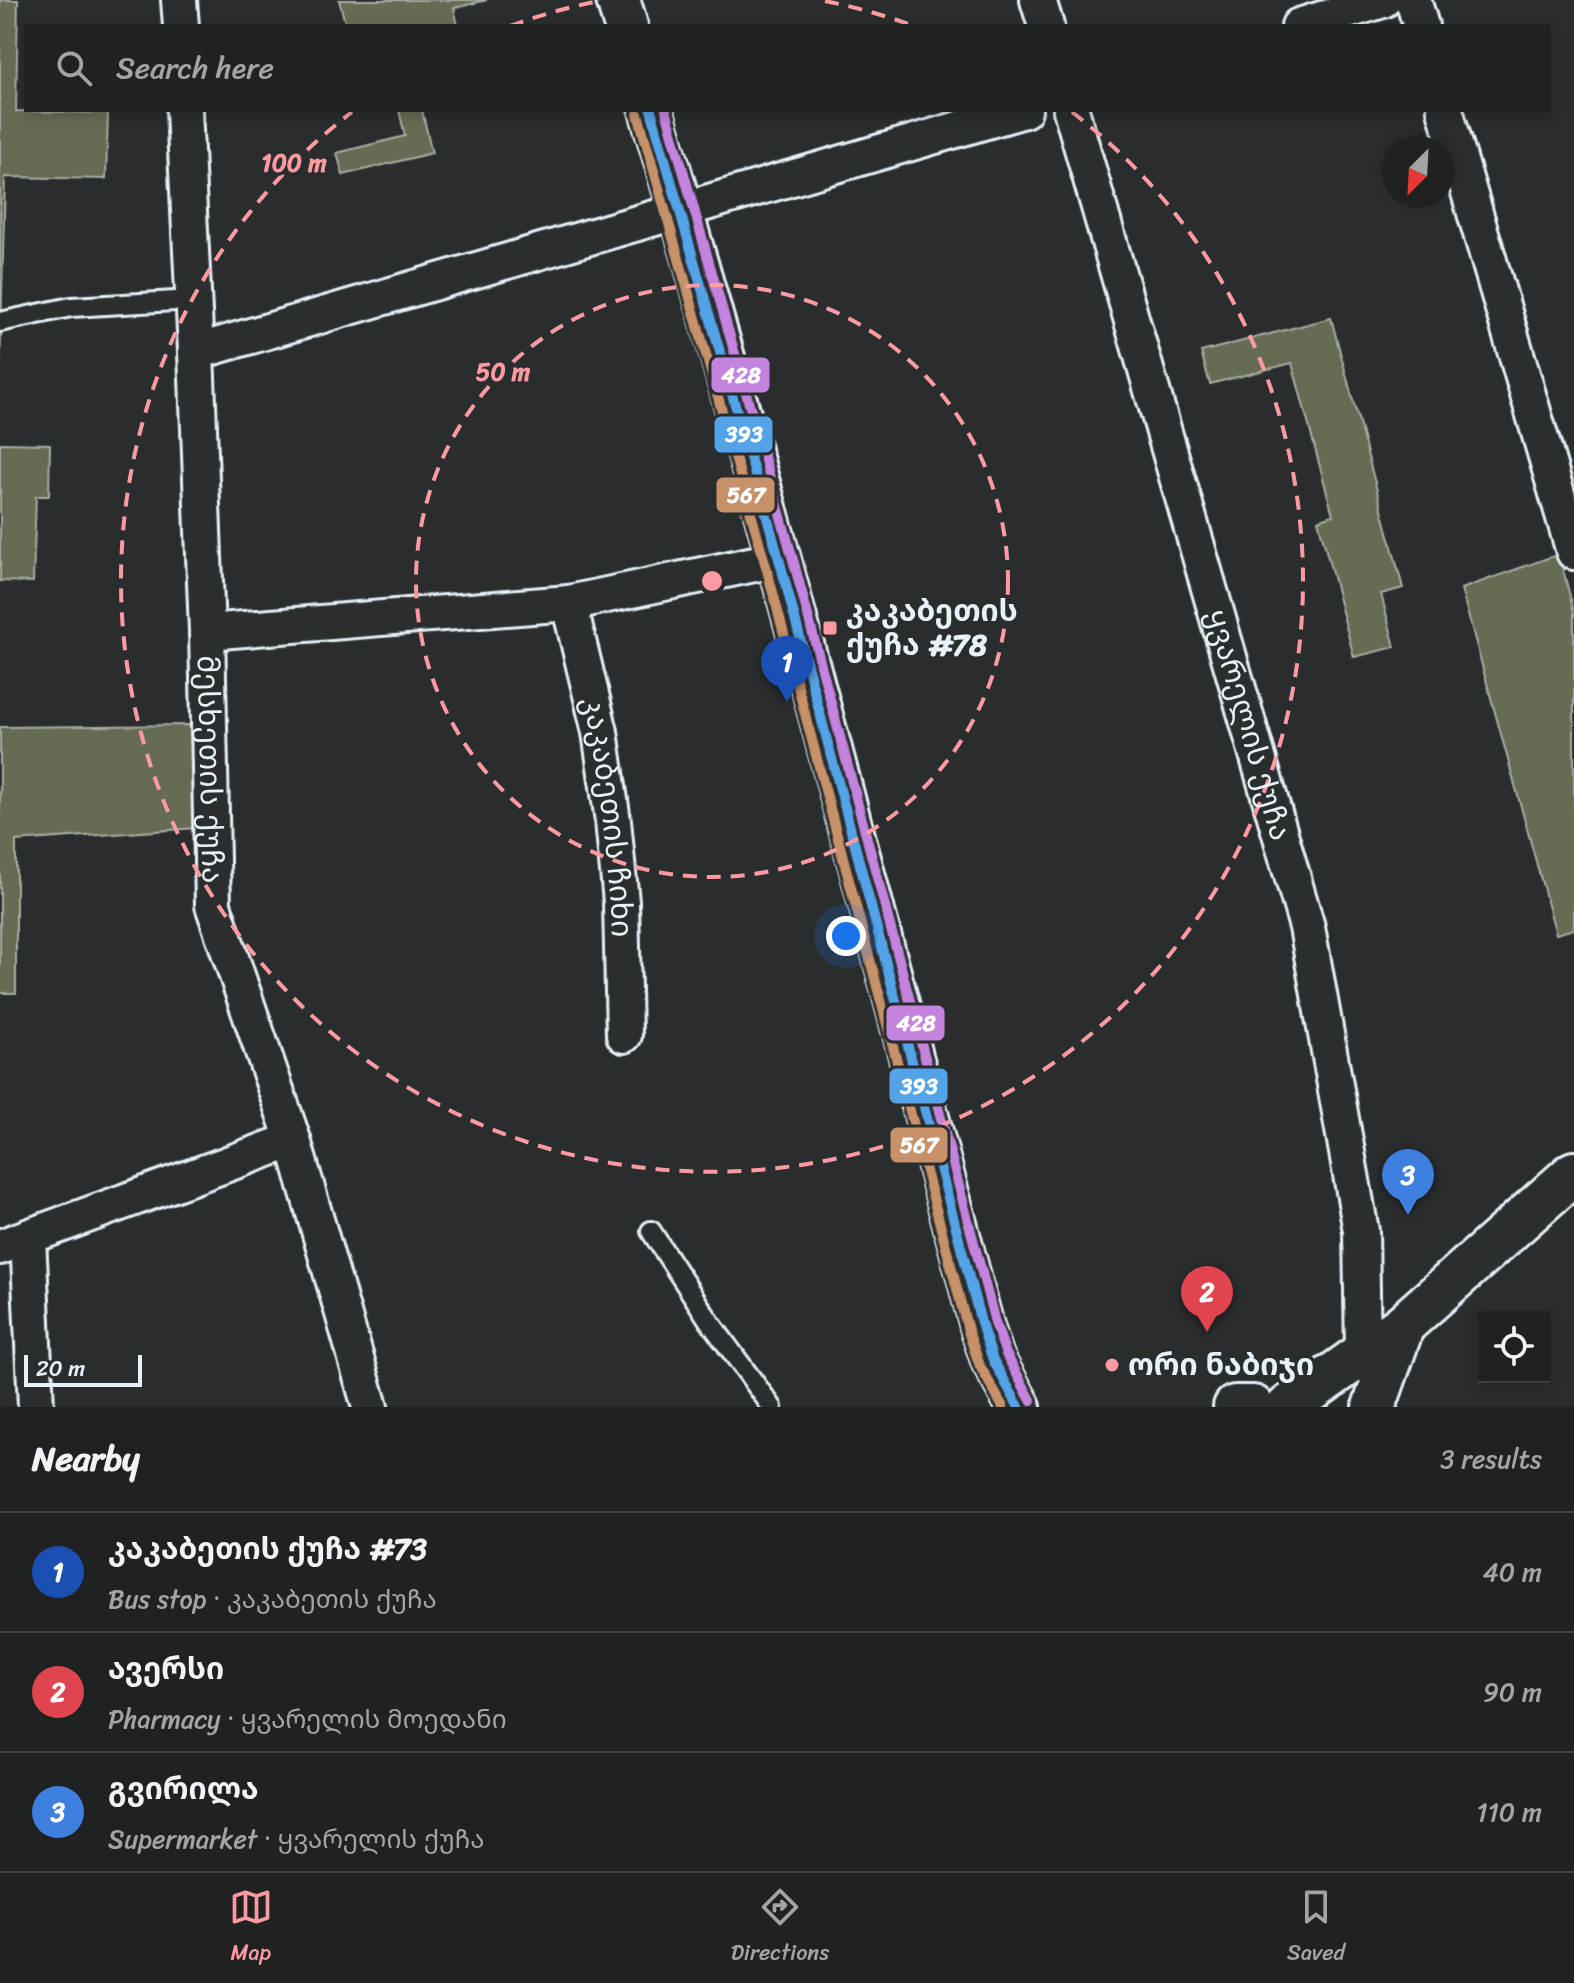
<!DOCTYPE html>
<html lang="en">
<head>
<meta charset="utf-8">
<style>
  body { margin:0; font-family:Sriracha,"Noto Sans Georgian",sans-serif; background:#282a2a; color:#f1f3f6 }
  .controls { position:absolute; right:24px; bottom:24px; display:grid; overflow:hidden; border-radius:0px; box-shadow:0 4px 12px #0003 }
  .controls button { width:72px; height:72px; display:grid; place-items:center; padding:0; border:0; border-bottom:2px solid #3d3f40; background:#202222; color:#f1f3f6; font:40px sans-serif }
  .compass { position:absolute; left:1382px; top:136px; width:72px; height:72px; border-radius:50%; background:#202222; box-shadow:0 4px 12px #0003; rotate:204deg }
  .scale { position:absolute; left:24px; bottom:20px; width:118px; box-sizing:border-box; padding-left:8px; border:4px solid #e8f1f8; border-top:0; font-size:22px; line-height:28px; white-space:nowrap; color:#e8f1f8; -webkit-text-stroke:6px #2a2d2e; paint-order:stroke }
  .you { position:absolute; left:846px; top:936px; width:28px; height:28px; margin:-20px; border:6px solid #fff; border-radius:50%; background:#1a73e8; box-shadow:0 0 0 12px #1a73e833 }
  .badge { display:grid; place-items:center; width:52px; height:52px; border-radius:50%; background:#ff9aa2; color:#fff; font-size:26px; font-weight:700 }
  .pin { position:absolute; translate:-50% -66px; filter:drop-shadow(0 2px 4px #0008) }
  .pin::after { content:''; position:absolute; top:42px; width:28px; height:24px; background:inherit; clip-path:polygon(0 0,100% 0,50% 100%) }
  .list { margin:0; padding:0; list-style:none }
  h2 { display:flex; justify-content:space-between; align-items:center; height:104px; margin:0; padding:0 32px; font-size:34px }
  h2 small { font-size:26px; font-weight:400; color:#a2a4a5 }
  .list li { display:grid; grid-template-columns:52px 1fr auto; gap:24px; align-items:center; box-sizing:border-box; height:120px; padding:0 32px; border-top:2px solid #3d3f40 }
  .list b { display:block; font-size:30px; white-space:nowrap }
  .list p { margin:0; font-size:26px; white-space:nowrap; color:#a2a4a5 }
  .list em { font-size:26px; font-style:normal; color:#a2a4a5 }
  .icon { flex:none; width:44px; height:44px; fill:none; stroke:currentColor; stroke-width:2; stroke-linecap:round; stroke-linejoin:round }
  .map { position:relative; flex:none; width:1574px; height:1407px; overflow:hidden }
  .search { position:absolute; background:#202222; box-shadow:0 4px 12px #0003; left:24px; right:24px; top:24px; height:88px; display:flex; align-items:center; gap:20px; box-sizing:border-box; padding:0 28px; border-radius:0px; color:#a2a4a5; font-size:30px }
  .sheet { height:464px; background:#202222 }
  nav { display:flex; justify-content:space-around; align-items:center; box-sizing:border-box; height:112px; border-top:2px solid #3d3f40; background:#202222; font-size:22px; color:#a2a4a5 }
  nav a { display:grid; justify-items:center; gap:4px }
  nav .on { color:#ff9aa2 }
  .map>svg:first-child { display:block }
  .green { fill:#666c52; stroke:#a7aea5; stroke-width:2 }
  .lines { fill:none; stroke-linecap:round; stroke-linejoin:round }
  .service-casing { stroke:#e8f1f8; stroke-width:24 }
  .minor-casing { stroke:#e8f1f8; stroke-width:40 }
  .tertiary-casing { stroke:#e8f1f8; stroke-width:48 }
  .service { stroke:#2a2d2e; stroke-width:18 }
  .minor { stroke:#2a2d2e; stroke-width:34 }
  .tertiary { stroke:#2a2d2e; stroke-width:42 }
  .bus-1-casing { stroke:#2a2d2e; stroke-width:16 }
  .bus-2-casing { stroke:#2a2d2e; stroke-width:16 }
  .bus-3-casing { stroke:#2a2d2e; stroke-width:16 }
  .bus-1 { stroke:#53a3e8; stroke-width:10 }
  .bus-2 { stroke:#c7916a; stroke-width:10 }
  .bus-3 { stroke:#c483df; stroke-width:10 }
  .ring { fill:none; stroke:#ff9aa2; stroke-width:4; stroke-dasharray:14 10 }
  .poi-dot { fill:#ff9aa2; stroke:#2a2d2e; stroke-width:3 }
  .labels { text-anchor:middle; stroke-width:7; stroke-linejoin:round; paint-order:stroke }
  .poi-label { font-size:30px; font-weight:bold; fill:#e8f1f8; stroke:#2a2d2e; text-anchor:start }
  .street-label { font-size:30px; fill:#e8f1f8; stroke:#2a2d2e }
  .centre { fill:#ff9aa2; stroke:#2a2d2e; stroke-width:4 }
  .ring-label { font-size:24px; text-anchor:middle; font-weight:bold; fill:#ff9aa2; stroke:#2a2d2e; stroke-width:7; stroke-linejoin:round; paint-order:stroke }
  .line-badge { stroke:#2a2d2e; stroke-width:3 }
  .badge-label { font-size:22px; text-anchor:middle; font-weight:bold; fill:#fff }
</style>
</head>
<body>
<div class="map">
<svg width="1574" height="1407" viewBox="0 0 1574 1407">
  <rect width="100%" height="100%" fill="#2a2d2e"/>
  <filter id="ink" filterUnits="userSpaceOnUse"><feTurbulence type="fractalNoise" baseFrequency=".0125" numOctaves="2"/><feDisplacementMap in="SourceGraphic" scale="16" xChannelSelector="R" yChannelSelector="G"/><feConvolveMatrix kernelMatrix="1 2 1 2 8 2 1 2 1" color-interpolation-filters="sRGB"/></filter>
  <g filter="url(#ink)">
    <g class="green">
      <polygon points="0,0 18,0 16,111 108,113 106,179 5,177 0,371"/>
      <polygon points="339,0 487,0 454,8 458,26 346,26"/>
      <polygon points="399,110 422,110 432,153 343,175 337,153 405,136"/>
      <polygon points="1331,318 1403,588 1381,594 1395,647 1354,657 1318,520 1333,515 1292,363 1210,384 1201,352"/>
      <polygon points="0,443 50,444 49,496 36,496 33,582 0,581"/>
      <polygon points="1559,554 1574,612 1574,929 1556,934 1461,589"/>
      <polygon points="191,725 197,828 16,841 16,993 0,993 0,727"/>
    </g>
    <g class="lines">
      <defs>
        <g id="service">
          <polyline points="0,322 71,307 193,300"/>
          <polyline points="651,1231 710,1322 772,1407"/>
        </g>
        <g id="minor">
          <polyline points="179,0 181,26"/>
          <polyline points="1038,0 1046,26"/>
          <polyline points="1413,0 1421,26"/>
          <polyline points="1299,26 1383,0"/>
          <path id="s1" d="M184,110L196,352L207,632L213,905L293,1140L370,1407"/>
          <path id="s2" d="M1071,110L1307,927L1361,1231L1363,1352"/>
          <polyline points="1445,110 1574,552"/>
          <polyline points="196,352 1024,110"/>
          <path id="s3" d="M569,603L600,732L613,821L621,902L624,1035"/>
          <polyline points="207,632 569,603 778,559"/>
          <polyline points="28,1237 36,1407"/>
          <polyline points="0,1247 293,1140"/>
        </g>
        <g id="tertiary">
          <polyline points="618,0 626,26"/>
          <path d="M651,110C772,514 875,923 983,1330L993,1360L1019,1407"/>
          <polyline points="1235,1407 1253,1407"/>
          <polyline points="1288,1407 1403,1325 1574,1173"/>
          <polyline points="1374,1407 1403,1325"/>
        </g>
      </defs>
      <use href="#service" class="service-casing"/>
      <use href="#minor" class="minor-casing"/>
      <use href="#tertiary" class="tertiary-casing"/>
      <use href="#service" class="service"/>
      <use href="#minor" class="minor"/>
      <use href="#tertiary" class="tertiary"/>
      <defs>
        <polyline id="bus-1" points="651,110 781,566 983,1330 993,1360 1019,1407"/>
        <polyline id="bus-2" points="638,114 767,570 969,1334 980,1366 1003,1407"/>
        <polyline id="bus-3" points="666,110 794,563 996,1326 1006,1354 1031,1400"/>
      </defs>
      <use href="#bus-1" class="bus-1-casing"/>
      <use href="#bus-2" class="bus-2-casing"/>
      <use href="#bus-3" class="bus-3-casing"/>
      <use href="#bus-1" class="bus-1"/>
      <use href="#bus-2" class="bus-2"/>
      <use href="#bus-3" class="bus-3"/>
    </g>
  </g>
  <g class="ring">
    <circle cx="712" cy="581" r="296"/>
    <path d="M510 26A591 591 0 0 1 599 1M825 1A591 591 0 0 1 914 26M1072 112A591 591 0 1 1 352 112"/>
  </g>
  <g class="poi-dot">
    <rect x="822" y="620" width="16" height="16" rx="4"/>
    <circle cx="1112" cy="1365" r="8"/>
  </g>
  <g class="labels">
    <g class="poi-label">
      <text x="846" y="621">კაკაბეთის<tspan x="846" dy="34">ქუჩა #78</tspan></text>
      <text x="1128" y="1375">ორი ნაბიჯი</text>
    </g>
    <g class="street-label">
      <text dy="10" stroke="none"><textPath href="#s2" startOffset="640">ყვარელის ქუჩა</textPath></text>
      <text dy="10" stroke="none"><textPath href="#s1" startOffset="660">მესხეთის ქუჩა</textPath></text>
      <text dy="10" stroke="none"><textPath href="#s3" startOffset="218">კაკაბეთის ჩიხი</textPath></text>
    </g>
  </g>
  <circle cx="712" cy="581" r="12" class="centre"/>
  <g class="ring-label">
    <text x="294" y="171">100 m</text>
    <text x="503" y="380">50 m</text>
  </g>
  <g class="line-badge">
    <rect x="710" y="356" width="61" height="38" rx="8" fill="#c483df"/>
    <rect x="713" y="415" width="61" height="39" rx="8" fill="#53a3e8"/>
    <rect x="715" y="476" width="61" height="38" rx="8" fill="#c7916a"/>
    <rect x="885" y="1004" width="61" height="38" rx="8" fill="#c483df"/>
    <rect x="888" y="1067" width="61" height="38" rx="8" fill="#53a3e8"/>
    <rect x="889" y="1126" width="60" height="38" rx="8" fill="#c7916a"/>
  </g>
  <g class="badge-label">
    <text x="741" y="383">428</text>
    <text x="744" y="442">393</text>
    <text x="746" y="503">567</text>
    <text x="916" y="1031">428</text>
    <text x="919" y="1094">393</text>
    <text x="919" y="1153">567</text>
  </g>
</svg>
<div class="controls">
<button><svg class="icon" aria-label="locate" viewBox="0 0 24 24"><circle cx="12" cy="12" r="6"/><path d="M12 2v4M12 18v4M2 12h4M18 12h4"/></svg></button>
</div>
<svg class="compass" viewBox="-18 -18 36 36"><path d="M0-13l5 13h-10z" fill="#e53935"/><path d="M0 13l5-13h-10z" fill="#a2a4a5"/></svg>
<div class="scale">20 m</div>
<div class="you"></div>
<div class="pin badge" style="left:787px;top:702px;background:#1a4fb4">1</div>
<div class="pin badge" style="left:1207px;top:1332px;background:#e0444e">2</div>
<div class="pin badge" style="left:1408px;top:1215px;background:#3f7fe0">3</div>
<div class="search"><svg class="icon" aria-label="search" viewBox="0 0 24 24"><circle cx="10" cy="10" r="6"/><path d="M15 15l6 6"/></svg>Search here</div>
</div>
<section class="sheet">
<h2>Nearby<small>3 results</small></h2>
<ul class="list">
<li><span class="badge" style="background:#1a4fb4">1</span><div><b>კაკაბეთის ქუჩა #73</b><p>Bus stop · კაკაბეთის ქუჩა</p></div><em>40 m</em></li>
<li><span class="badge" style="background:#e0444e">2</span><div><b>ავერსი</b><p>Pharmacy · ყვარელის მოედანი</p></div><em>90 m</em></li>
<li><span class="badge" style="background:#3f7fe0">3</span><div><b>გვირილა</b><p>Supermarket · ყვარელის ქუჩა</p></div><em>110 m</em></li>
</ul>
</section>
<nav>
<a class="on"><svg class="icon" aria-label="map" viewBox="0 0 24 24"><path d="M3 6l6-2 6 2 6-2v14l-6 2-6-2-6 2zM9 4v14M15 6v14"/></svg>Map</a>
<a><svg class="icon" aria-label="directions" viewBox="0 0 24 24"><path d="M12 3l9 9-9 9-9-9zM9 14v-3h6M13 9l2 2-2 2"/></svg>Directions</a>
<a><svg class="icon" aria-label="saved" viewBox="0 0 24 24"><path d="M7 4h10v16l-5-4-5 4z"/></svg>Saved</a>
</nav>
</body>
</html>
